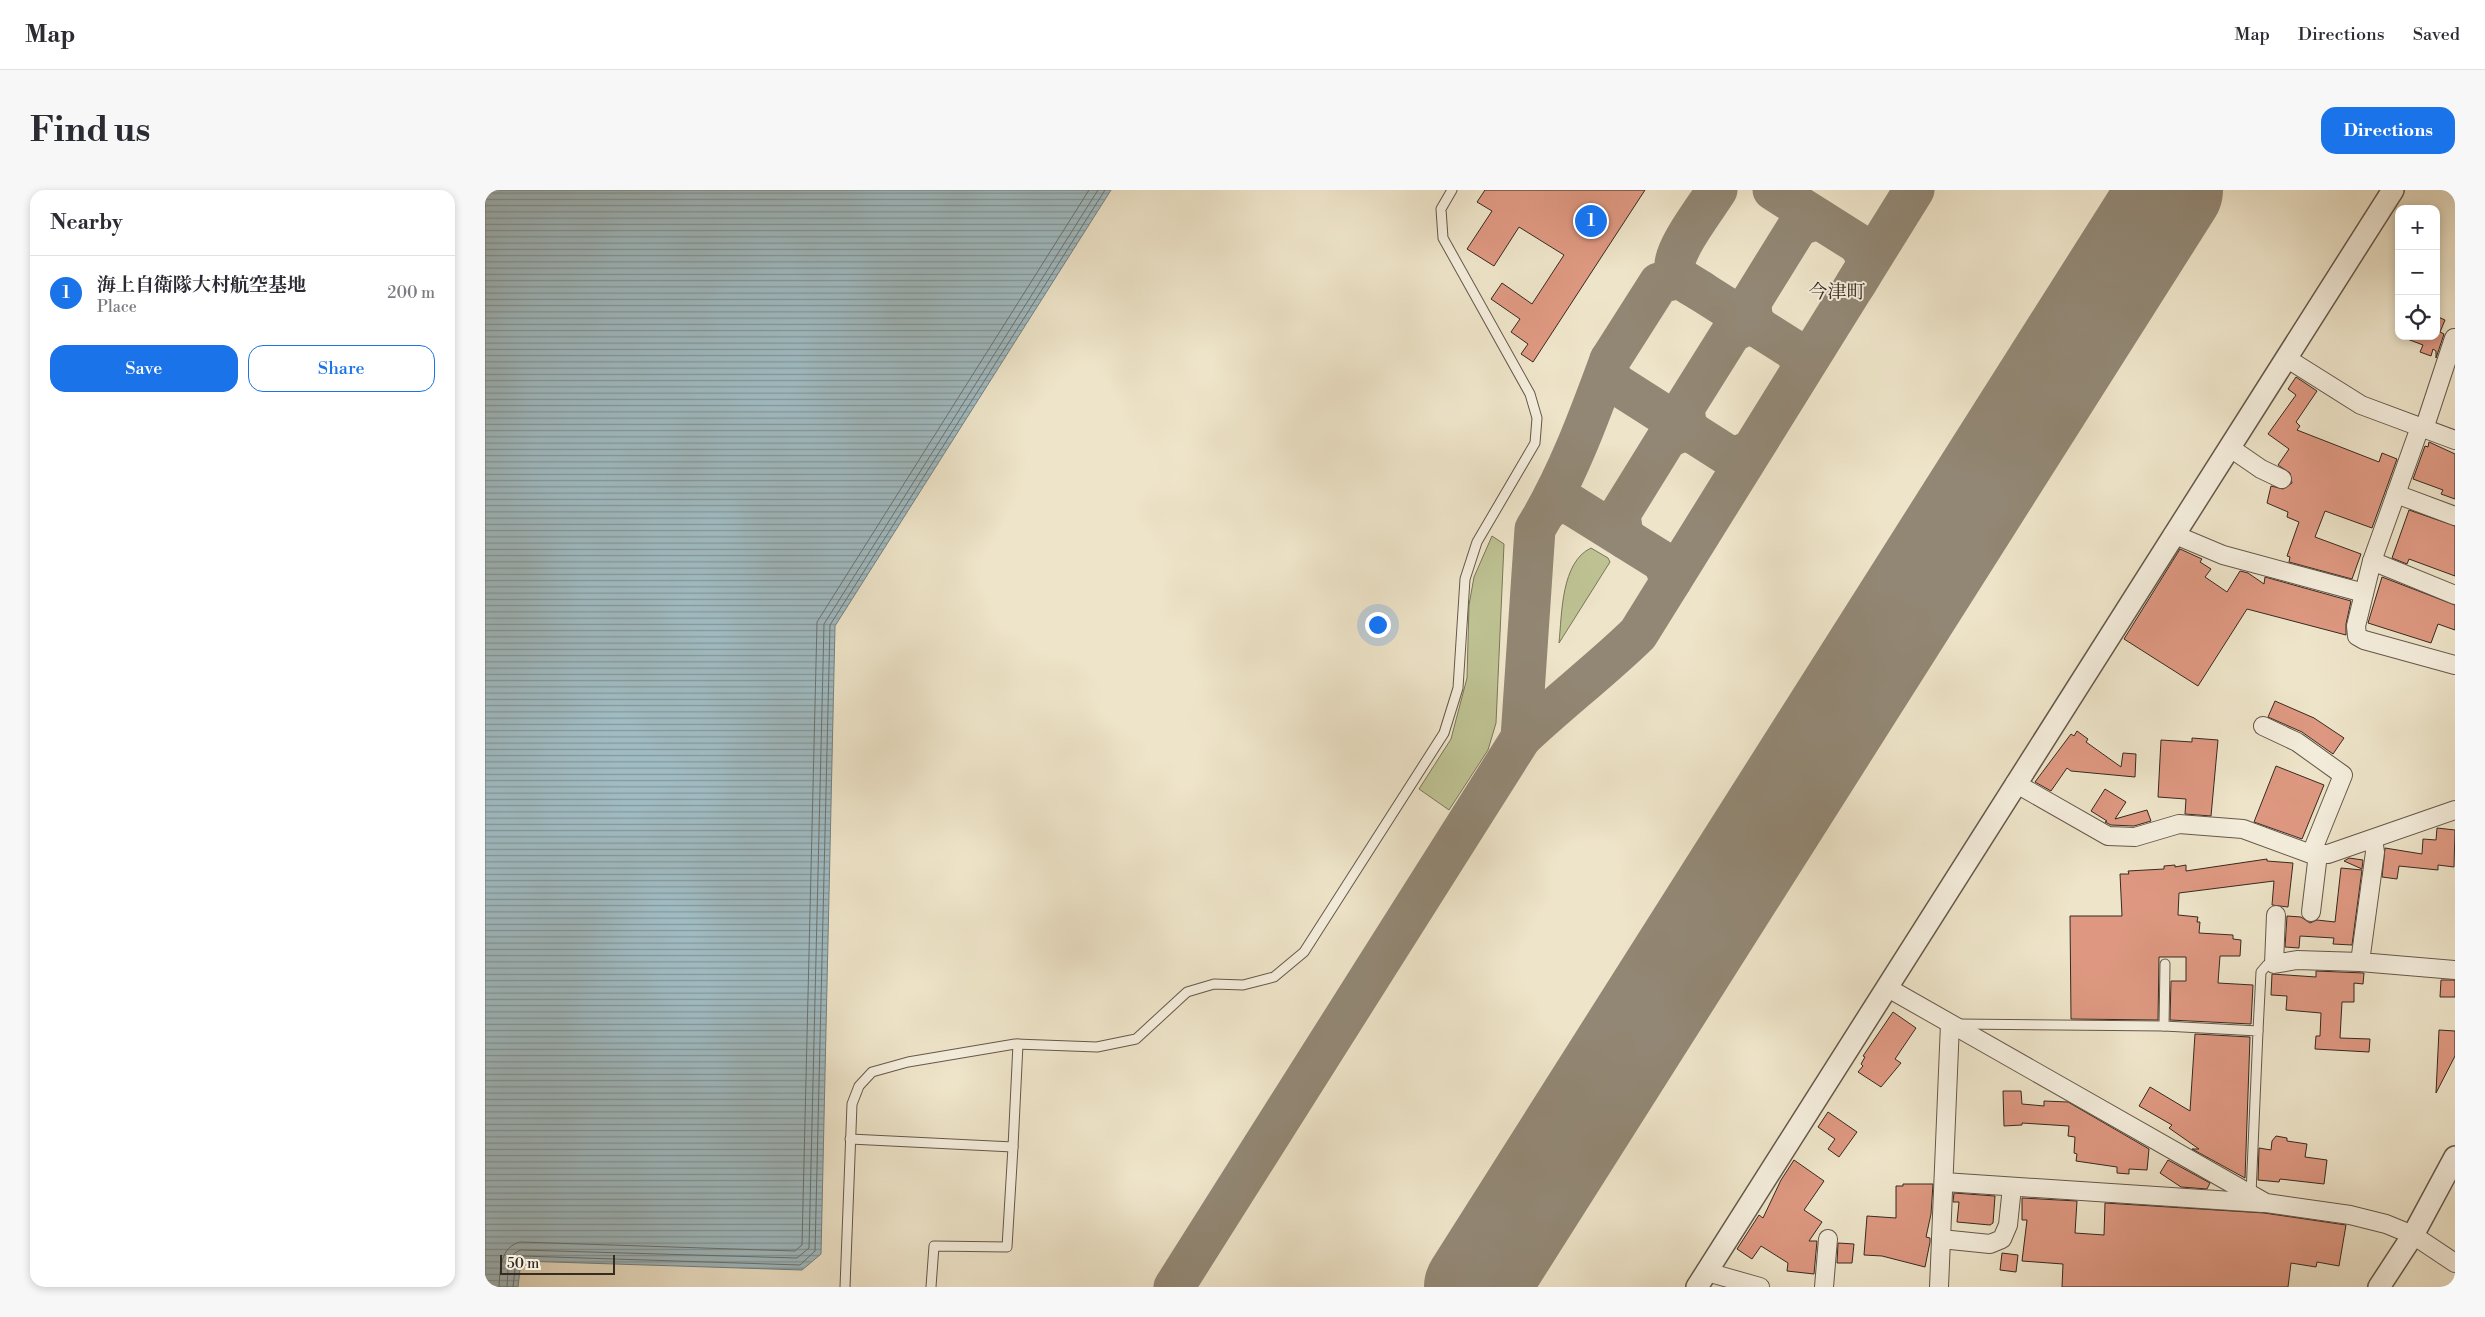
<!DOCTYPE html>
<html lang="en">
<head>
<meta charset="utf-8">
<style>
  body { margin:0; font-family:"Libre Bodoni","Noto Serif JP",serif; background:#f7f7f7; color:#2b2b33 }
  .controls { position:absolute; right:15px; top:15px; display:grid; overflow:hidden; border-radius:10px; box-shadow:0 2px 8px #0003 }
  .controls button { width:45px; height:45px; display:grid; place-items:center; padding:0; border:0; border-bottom:1px solid #e1e1e2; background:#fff; color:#2b2b33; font:25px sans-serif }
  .scale { position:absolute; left:15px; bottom:12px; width:115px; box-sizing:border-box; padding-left:5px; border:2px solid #372a1f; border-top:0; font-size:14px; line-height:18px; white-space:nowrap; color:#372a1f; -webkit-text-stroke:4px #f4eddc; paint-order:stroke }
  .you { position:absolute; left:892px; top:434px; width:18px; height:18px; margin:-12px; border:4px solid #fff; border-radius:50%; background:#1a73e8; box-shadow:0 0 0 8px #1a73e833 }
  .badge { display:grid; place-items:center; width:32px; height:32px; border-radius:50%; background:#1a73e8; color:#fff; font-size:16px; font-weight:700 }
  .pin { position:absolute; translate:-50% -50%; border:2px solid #fff; box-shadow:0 1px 5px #0006 }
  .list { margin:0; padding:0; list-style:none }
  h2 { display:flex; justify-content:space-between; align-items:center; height:65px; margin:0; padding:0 20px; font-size:21px }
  h2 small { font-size:16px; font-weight:400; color:#7c7c81 }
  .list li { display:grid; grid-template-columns:32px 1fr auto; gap:15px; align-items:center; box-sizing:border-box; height:75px; padding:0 20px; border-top:1px solid #e1e1e2 }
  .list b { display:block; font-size:19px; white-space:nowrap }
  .list p { margin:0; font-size:16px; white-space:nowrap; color:#7c7c81 }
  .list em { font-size:16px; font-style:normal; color:#7c7c81 }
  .actions { display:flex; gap:10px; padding:15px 20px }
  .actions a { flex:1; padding:11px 0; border:1px solid #1a73e8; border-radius:15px; text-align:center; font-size:18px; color:#1a73e8 }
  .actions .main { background:#1a73e8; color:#fff }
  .icon { flex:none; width:28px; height:28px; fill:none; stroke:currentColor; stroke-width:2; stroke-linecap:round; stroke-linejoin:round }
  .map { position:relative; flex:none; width:1970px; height:1097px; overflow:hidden; border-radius:15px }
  header { display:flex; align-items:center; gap:30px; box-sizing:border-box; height:70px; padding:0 25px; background:#fff; border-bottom:1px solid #e1e1e2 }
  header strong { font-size:24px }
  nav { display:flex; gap:28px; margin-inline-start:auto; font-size:18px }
  .intro { display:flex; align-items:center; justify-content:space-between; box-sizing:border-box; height:120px; padding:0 30px }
  h1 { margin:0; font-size:35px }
  .button { padding:12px 22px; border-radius:15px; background:#1a73e8; color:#fff; font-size:18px; font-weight:700 }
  main { display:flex; gap:30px; padding:0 30px }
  aside { flex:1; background:#fff; border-radius:15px; box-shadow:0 2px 8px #0003 }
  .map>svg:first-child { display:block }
  .grass { fill:#bec293; stroke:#7a7659 }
  .water { fill:url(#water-rules); stroke:#768181 }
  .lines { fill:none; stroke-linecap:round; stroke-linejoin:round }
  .shore { stroke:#6c7270; stroke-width:1 }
  .taxiway { stroke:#928774; stroke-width:41 }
  .runway { stroke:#928774; stroke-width:104 }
  .building { fill:#de9881; stroke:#372a1f }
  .service-casing { stroke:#65584a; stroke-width:11 }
  .minor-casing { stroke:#65584a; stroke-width:20 }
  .tertiary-casing { stroke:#65584a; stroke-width:24 }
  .service { stroke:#f4eddc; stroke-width:9 }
  .minor { stroke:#f4eddc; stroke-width:18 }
  .tertiary { stroke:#f4eddc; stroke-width:21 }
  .labels { text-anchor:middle; stroke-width:4; stroke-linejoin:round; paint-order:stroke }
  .quarter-label { font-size:19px; fill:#372a1f; stroke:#f4eddc }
</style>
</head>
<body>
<header>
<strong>Map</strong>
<nav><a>Map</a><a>Directions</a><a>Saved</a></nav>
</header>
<div class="intro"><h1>Find us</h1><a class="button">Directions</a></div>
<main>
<aside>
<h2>Nearby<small></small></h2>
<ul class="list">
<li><span class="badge">1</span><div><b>海上自衛隊大村航空基地</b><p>Place</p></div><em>200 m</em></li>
</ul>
<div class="actions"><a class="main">Save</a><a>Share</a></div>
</aside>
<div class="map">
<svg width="1970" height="1097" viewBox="0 0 1970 1097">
  <defs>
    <pattern id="water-rules" width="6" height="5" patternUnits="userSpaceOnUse" patternTransform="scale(1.25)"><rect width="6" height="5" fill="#a0bbc2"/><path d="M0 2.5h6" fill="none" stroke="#83989d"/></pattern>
  </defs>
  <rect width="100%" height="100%" fill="#eee4c9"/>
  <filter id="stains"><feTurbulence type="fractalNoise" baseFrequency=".004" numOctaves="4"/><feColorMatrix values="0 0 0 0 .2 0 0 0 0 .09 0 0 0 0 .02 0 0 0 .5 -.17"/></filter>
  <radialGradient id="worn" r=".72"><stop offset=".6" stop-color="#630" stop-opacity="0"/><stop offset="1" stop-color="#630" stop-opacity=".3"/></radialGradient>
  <g class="grass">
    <polygon points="1007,346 1019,354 1011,533 1003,560 964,620 934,599 966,549 982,488 984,415 989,387"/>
    <path d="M1106,358L1123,368L1125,372L1074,453C1077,424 1076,372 1106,358Z"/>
  </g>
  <polygon class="water" points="0,0 626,0 350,436 336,1064 317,1080 36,1071 33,1097 0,1097"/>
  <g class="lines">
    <g class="shore">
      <path d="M14,1097C15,1080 15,1057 35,1052L310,1061L317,1055L332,432L604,0"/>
      <path d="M22,1097C23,1084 21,1064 36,1060L312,1068L324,1058L339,434L613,0"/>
      <polyline points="28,1097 31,1070 37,1066 315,1075 330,1061 345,435 620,0"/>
    </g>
    <g class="taxiway">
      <path d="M1288,0L1372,53C1387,71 1381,77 1370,95"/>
      <polygon points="1195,88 1309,160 1314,168 1316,181 1267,260 1253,266 1244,266 1131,194 1123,183 1125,170 1174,93"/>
      <path d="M1216,101C1206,95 1193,90 1190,78C1186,62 1223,15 1232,0"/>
      <polyline points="1206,242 1201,233 1199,218 1246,143 1259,136 1272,136 1267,127 1266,112 1313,36 1333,29"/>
      <polyline points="1062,320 1072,313 1085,314 1178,372 1186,391"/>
      <polyline points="1141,349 1137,339 1135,324 1182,248 1196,242 1206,242"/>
      <path d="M1036,548L1050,339C1082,287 1104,227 1125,170"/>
      <path d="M689,1097L1036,548C1074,512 1116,480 1153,444L1429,0"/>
    </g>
    <polyline class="runway" points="991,1097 1686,0"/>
  </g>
  <g class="building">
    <polygon points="1000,0 1160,0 1048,172 1036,164 1043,154 1026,142 1035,129 1006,109 1017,93 1047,114 1079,65 1034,37 1009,76 982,59 1007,21 992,12"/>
    <polygon points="1951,126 1960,130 1955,142 1959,144 1951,168 1951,161 1948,159 1946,166 1935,162 1938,155 1917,147 1951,146"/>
    <polygon points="1811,187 1832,201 1811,232 1815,236 1812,240 1894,272 1897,263 1912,269 1887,338 1840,321 1830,347 1876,364 1867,389 1804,372 1805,367 1802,366 1814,332 1802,327 1803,322 1782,313 1786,296 1798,299 1807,293 1805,283 1793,275 1804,259 1783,244 1811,205 1803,199"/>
    <polygon points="1944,252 1970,264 1970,309 1956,304 1958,300 1928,289 1940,256 1943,257"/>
    <polygon points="1924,320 1970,336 1970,386 1924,369 1922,374 1907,368"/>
    <polygon points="1695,359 1717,369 1715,372 1726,379 1720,387 1742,402 1755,381 1763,383 1779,394 1780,387 1866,411 1861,434 1861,445 1762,419 1713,496 1639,449"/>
    <polygon points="1897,387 1970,415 1970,440 1953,434 1946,453 1883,433"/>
    <polygon points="1790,511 1829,528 1859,548 1848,564 1817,542 1783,527"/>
    <polygon points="1592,541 1603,549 1601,552 1636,577 1638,563 1651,564 1650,587 1586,581 1582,578 1566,601 1550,592 1586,544 1589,546"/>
    <polygon points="1707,548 1733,550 1726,626 1700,624 1701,609 1673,607 1676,550 1707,552"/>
    <polygon points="1791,576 1839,595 1817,649 1769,632"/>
    <polygon points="1620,599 1641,612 1630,629 1662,620 1666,631 1649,636 1626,635 1620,632 1622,631 1606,621"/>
    <polygon points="1952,638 1970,640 1969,677 1953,675 1953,680 1914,676 1912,689 1897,687 1900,658 1937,664 1938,649 1951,650"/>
    <polygon points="1864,668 1878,670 1877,679 1859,671"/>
    <polygon points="1782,669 1782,671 1808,673 1803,717 1787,715 1789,691 1694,703 1693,725 1713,727 1712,732 1715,732 1714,743 1748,745 1748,749 1756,750 1755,766 1735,766 1733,793 1768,795 1766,834 1685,830 1686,791 1701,791 1701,767 1674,767 1673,830 1586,829 1585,726 1637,726 1635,684 1644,684 1643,681 1679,679 1679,676 1690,675 1690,677 1701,675 1701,681"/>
    <polygon points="1856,678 1877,680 1867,755 1848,754 1849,748 1815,746 1814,758 1800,757 1802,726 1816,727 1825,733 1832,730 1850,732"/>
    <polygon points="1831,781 1879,783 1878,794 1869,793 1869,812 1857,812 1855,848 1885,849 1884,862 1830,859 1831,846 1835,846 1836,823 1801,820 1802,806 1786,805 1787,784 1831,787"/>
    <polygon points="1956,790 1970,790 1970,807 1955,807"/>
    <polygon points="1408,822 1431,838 1410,869 1416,873 1396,897 1373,882 1378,876 1376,874 1380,867 1378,866"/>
    <polygon points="1954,840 1970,841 1970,866 1951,903"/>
    <polygon points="1710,844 1765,847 1760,988 1707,959 1714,959 1684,938 1687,935 1654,916 1665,897 1705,921"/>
    <polygon points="1518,901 1536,901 1537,914 1559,916 1559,911 1583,912 1664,959 1662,980 1644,979 1644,984 1632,983 1632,977 1591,971 1592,964 1589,963 1590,947 1583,946 1584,936 1537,933 1537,935 1519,936"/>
    <polygon points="1343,922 1372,942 1354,967 1343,959 1350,949 1333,937"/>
    <polygon points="1791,946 1802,948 1802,951 1822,954 1820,967 1842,970 1839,994 1795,989 1794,992 1773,990 1774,958 1786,960 1787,951"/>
    <polygon points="1309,970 1339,991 1319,1020 1337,1032 1324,1051 1332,1051 1329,1084 1302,1081 1303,1073 1276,1056 1267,1069 1252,1059 1274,1025 1278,1028 1296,990"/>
    <polygon points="1683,970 1725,993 1722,999 1696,997 1675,983"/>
    <polygon points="1418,994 1448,994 1446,1024 1441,1047 1445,1048 1445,1052 1440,1077 1397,1066 1379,1065 1382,1026 1411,1028 1411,996 1418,996"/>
    <polygon points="1469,1003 1510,1006 1508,1033 1505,1035 1472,1032 1474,1012 1468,1012"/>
    <polygon points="1537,1008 1592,1011 1590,1043 1619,1045 1620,1013 1779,1023 1861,1035 1854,1076 1832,1072 1831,1077 1806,1073 1803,1097 1577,1097 1578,1074 1537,1071 1542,1030 1537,1030"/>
    <polygon points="1353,1053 1369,1054 1367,1073 1352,1073"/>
    <polygon points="1517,1063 1533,1065 1531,1082 1515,1080"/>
  </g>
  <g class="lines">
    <defs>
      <g id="service">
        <polyline points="1473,834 1679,836 1773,841 1766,1004"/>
        <polyline points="1679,836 1680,774"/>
        <polyline points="1773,841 1776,782 1782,775 1789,774"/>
        <polyline points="365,949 528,957 533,854"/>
        <polyline points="360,1097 367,914 374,896 387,882 423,872 530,854 612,857 651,849 702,802 729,794 758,795 789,787 819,762 959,543 973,498 980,389 992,352 1050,253 1052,228 1045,204 958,48 956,19 967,0"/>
        <polyline points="446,1097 449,1056 522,1057 528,957"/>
      </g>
      <g id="minor">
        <polyline points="1801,168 1876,215 1970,250"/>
        <polyline points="1935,237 1887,371 1871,436 1872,446 1879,450 1970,475"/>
        <polyline points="1939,239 1969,148"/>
        <polyline points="1744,257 1776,279 1797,289"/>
        <polyline points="1911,304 1970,326"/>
        <polyline points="1688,344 1738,365 1879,403"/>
        <polyline points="1887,371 1970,405"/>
        <polyline points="1778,536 1812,552 1858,585 1826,664"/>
        <polyline points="1530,593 1623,646 1650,647 1694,634 1758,639 1826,664 1843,664 1970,620"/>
        <polyline points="1888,649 1890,662 1875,772 1970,780"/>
        <polyline points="1826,722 1833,664"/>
        <polyline points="1791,725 1789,774 1812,770 1875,772"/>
        <polyline points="1403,798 1781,1013 1865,1025 1901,1034 1928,1045 1970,1073"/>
        <polyline points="1459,992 1777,1013"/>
        <polyline points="1456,1049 1505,1054 1517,1049 1523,1035 1527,997"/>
        <polyline points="1222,1082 1275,1097"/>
        <polyline points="1339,1097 1343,1049"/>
        <polyline points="1454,1097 1465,834"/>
      </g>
      <g id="tertiary">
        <polyline points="1212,1097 1908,0"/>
        <polyline points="1894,1097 1928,1045 1970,967"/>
      </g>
    </defs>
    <use href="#service" class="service-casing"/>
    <use href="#minor" class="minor-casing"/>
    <use href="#tertiary" class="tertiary-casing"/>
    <use href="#service" class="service"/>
    <use href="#minor" class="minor"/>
    <use href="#tertiary" class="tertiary"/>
  </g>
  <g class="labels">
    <g class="quarter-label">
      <text x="1352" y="108">今津町</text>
    </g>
  </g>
  <rect width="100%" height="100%" filter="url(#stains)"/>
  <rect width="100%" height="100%" fill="url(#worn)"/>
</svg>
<div class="controls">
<button>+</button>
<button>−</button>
<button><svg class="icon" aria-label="locate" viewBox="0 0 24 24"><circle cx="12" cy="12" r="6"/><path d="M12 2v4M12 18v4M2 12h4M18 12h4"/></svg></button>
</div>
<div class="scale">50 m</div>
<div class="you"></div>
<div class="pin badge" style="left:1106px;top:31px">1</div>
</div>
</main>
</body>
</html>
